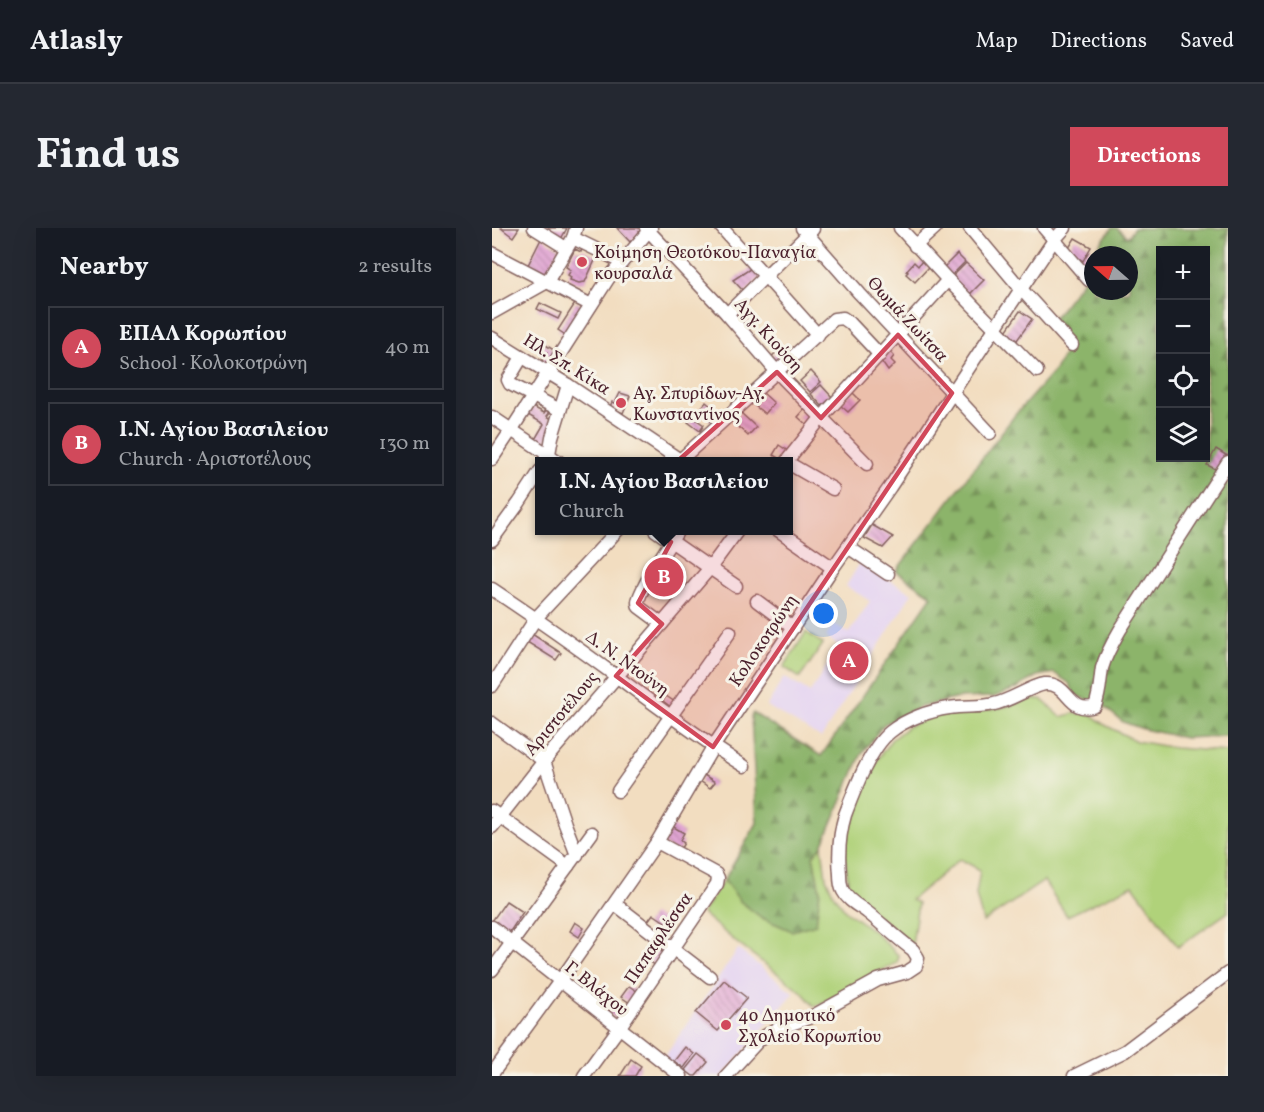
<!DOCTYPE html>
<html lang="en">
<head>
<meta charset="utf-8">
<style>
  body { margin:0; font-family:Vollkorn,serif; background:#242831; color:#f1f3f6 }
  .controls { position:absolute; right:18px; top:18px; display:grid; overflow:hidden; border-radius:0px; box-shadow:0 6px 24px #0002 }
  .controls button { width:54px; height:54px; display:grid; place-items:center; padding:0; border:0; border-bottom:2px solid #363941; background:#171b24; color:#f1f3f6; font:30px sans-serif }
  .compass { position:absolute; left:592px; top:18px; width:54px; height:54px; border-radius:50%; background:#171b24; box-shadow:0 6px 24px #0002; rotate:290deg }
  .you { position:absolute; left:332px; top:386px; width:21px; height:21px; margin:-15px; border:4px solid #fff; border-radius:50%; background:#1a73e8; box-shadow:0 0 0 9px #1a73e833 }
  .badge { display:grid; place-items:center; width:39px; height:39px; border-radius:50%; background:#d1495b; color:#fff; font-size:20px; font-weight:700 }
  .pin { position:absolute; translate:-50% -50%; border:3px solid #fff; box-shadow:0 2px 6px #0006 }
  .popup { position:absolute; left:43px; top:229px; width:258px; height:78px; box-sizing:border-box; display:grid; place-content:center; border-radius:0px; background:#171b24; filter:drop-shadow(0 2px 4px #0005); font-size:20px; white-space:nowrap; color:#9ea1a6 }
  .popup b { font-size:22px; color:#f1f3f6 }
  .popup::after { content:''; position:absolute; left:50%; top:100%; margin-left:-12px; border:12px solid transparent; border-top-color:#171b24 }
  .list { margin:0; padding:0; list-style:none }
  h2 { display:flex; justify-content:space-between; align-items:center; height:78px; margin:0; padding:0 24px; font-size:26px }
  h2 small { font-size:20px; font-weight:400; color:#9ea1a6 }
  .list li { display:grid; grid-template-columns:39px 1fr auto; gap:18px; align-items:center; box-sizing:border-box; height:84px; margin:0 12px 12px; padding:0 12px; border:2px solid #363941; border-radius:0px }
  .list b { display:block; font-size:22px; white-space:nowrap }
  .list p { margin:0; font-size:20px; white-space:nowrap; color:#9ea1a6 }
  .list em { font-size:20px; font-style:normal; color:#9ea1a6 }
  .icon { flex:none; width:33px; height:33px; fill:none; stroke:currentColor; stroke-width:2; stroke-linecap:round; stroke-linejoin:round }
  .map { position:relative; flex:none; width:736px; height:848px; overflow:hidden; border-radius:0px }
  header { display:flex; align-items:center; gap:36px; box-sizing:border-box; height:84px; padding:0 30px; background:#171b24; border-bottom:2px solid #363941 }
  header strong { font-size:28px }
  nav { display:flex; gap:33px; margin-inline-start:auto; font-size:21px }
  .intro { display:flex; align-items:center; justify-content:space-between; box-sizing:border-box; height:144px; padding:0 36px }
  h1 { margin:0; font-size:42px }
  .button { padding:15px 27px; border-radius:0px; background:#d1495b; color:#fff; font-size:21px; font-weight:700 }
  main { display:flex; gap:36px; padding:0 36px }
  aside { flex:1; background:#171b24; border-radius:0px; box-shadow:0 6px 24px #0002 }
  .map>svg:first-child { display:block }
  .built { fill:#e4d3f2 }
  .green { fill:#b0d27a; stroke:#7d7852; stroke-width:1.5 }
  .forest { fill:url(#forest-firs); stroke:#6b6a4a; stroke-width:1.5; fill-rule:evenodd }
  .building { fill:url(#building-back-hatch) }
  .lines { fill:none; stroke-linecap:round; stroke-linejoin:round }
  .minor-casing { stroke:#85625f; stroke-width:15 }
  .minor { stroke:#fff; stroke-width:12 }
  .marked { fill:#d1495b; fill-opacity:0.2; stroke:#d1495b; stroke-width:4.5; stroke-linejoin:round }
  .poi-dot { fill:#d1495b; stroke:#f7f3e8; stroke-width:2 }
  .labels { text-anchor:middle; stroke-width:6; stroke-linejoin:round; paint-order:stroke }
  .poi-label { font-size:18px; fill:#4a1f2b; stroke:#f7f3e8; text-anchor:start }
  .street-label { font-size:18px; fill:#4a1f2b; stroke:#f7f3e8 }
</style>
</head>
<body>
<header>
<strong>Atlasly</strong>
<nav><a>Map</a><a>Directions</a><a>Saved</a></nav>
</header>
<div class="intro"><h1>Find us</h1><a class="button">Directions</a></div>
<main>
<aside>
<h2>Nearby<small>2 results</small></h2>
<ul class="list">
<li><span class="badge">A</span><div><b>ΕΠΑΛ Κορωπίου</b><p>School · Κολοκοτρώνη</p></div><em>40 m</em></li>
<li><span class="badge">B</span><div><b>Ι.Ν. Αγίου Βασιλείου</b><p>Church · Αριστοτέλους</p></div><em>130 m</em></li>
</ul>
</aside>
<div class="map">
<svg width="736" height="848" viewBox="0 0 736 848">
  <defs>
    <pattern id="forest-firs" width="22" height="20" patternUnits="userSpaceOnUse" patternTransform="scale(1.5)"><rect width="22" height="20" fill="#8cb46a"/><path d="M5 1l3.5 6h-7zM16 11l3.5 6h-7z" fill="#749257"/></pattern>
    <pattern id="building-back-hatch" width="6" height="6" patternUnits="userSpaceOnUse" patternTransform="scale(1.5)"><rect width="6" height="6" fill="#e1a5d3"/><path d="M-1 5l2 2M0 0l6 6M5-1l2 2" fill="none" stroke="#b886ab"/></pattern>
  </defs>
  <rect width="100%" height="100%" fill="#f7f3e8"/>
  <filter id="ink" filterUnits="userSpaceOnUse"><feTurbulence type="fractalNoise" baseFrequency=".0167" numOctaves="2"/><feDisplacementMap in="SourceGraphic" scale="12" xChannelSelector="R" yChannelSelector="G"/><feConvolveMatrix kernelMatrix="1 2 1 2 8 2 1 2 1" color-interpolation-filters="sRGB"/></filter>
  <filter id="wash" filterUnits="userSpaceOnUse"><feTurbulence type="fractalNoise" baseFrequency=".008" numOctaves="4" result="noise"/><feDisplacementMap in="SourceGraphic" scale="24" xChannelSelector="R" yChannelSelector="G"/><feGaussianBlur stdDeviation="1.35" result="paint"/><feColorMatrix in="noise" values="0 0 0 0 0 0 0 0 0 0 0 0 0 0 0 0 0 1.4 0 .05"/><feComposite in="paint" operator="in"/></filter>
  <g filter="url(#wash)">
    <rect width="100%" height="100%" fill="#f2ddc0"/>
    <g class="built">
      <polygon points="368,335 420,365 329,510 275,478 292,449 318,465 347,418 334,409 342,396 357,405 378,373 354,358"/>
      <polygon points="246,721 302,765 230,848 195,848 172,830"/>
    </g>
    <g class="green">
      <polygon points="314,404 331,416 308,450 292,439"/>
      <polygon points="540,471 549,471 569,489 583,485 600,487 611,496 644,513 683,520 736,524 736,684 686,719 641,657 575,688 552,653 491,694 484,667 488,642 468,631 419,672 426,675 420,717 363,671 357,662 353,627 354,604 375,546 399,512 417,498 445,487 508,480"/>
      <path d="M330,618L334,650L343,669L354,683L383,704L407,728L405,735C376,747 351,767 322,778L309,763L245,715L210,685L232,652L249,674L328,663L321,628Z"/>
    </g>
    <path class="forest" d="M620,0H625L635,9L642,0H736V508L693,510L651,501L631,494L611,478L583,467L577,455L562,445L545,448L525,460L502,469L466,470L428,479L392,496L370,525L330,618L321,628L328,663L324,696L300,703L270,690L249,674L232,652L265,595L259,488L261,485L329,528L440,368L404,343L523,187L564,141L576,117L557,96L592,51L587,45ZM668,22H714V230H668ZM601,27H637V63H601Z"/>
    <g id="blocks">
      <g class="building">
        <polygon points="9,0 27,0 21,9"/>
        <polygon points="51,0 75,0 69,11"/>
        <polygon points="125,0 152,0 138,14"/>
        <polygon points="50,9 67,20 53,48 35,39"/>
        <polygon points="583,10 599,19 591,33 575,23"/>
        <polygon points="83,21 89,24 90,21 105,28 93,54 87,55 78,52 79,49 76,47 79,42 74,39"/>
        <polygon points="465,26 473,34 458,49 450,41"/>
        <polygon points="430,33 436,40 423,54 414,46 416,44 414,43 422,34 426,38"/>
        <polygon points="474,35 492,52 477,67 459,50"/>
        <polygon points="261,39 269,48 253,65 241,52"/>
        <polygon points="84,74 93,79 75,108 66,102"/>
        <polygon points="48,75 69,85 66,91 45,81"/>
        <polygon points="528,83 540,91 523,115 512,106"/>
        <polygon points="245,84 254,88 255,87 259,91 249,100 239,90"/>
        <polygon points="406,87 413,95 405,102 398,94"/>
        <polygon points="52,116 65,124 54,141 47,137 55,125 49,122"/>
        <polygon points="290,119 297,126 285,138 278,130"/>
        <polygon points="397,123 402,128 399,132 403,136 396,143 389,133"/>
        <polygon points="319,143 329,154 318,164 308,153"/>
        <polygon points="329,157 340,169 330,178 319,166"/>
        <polygon points="360,164 368,172 356,184 348,177"/>
        <polygon points="128,165 138,168 131,185 118,179 120,174 123,175"/>
        <polygon points="271,165 282,175 273,186 262,177"/>
        <polygon points="214,174 227,185 220,194 207,183"/>
        <polygon points="41,179 52,185 54,182 58,184 55,188 63,193 52,219 42,213 52,196 36,187"/>
        <polygon points="313,181 324,191 317,199 306,189"/>
        <polygon points="203,184 208,188 205,192 212,197 208,203 196,194"/>
        <polygon points="249,185 264,199 256,208 240,193"/>
        <polygon points="287,217 296,223 290,232 281,227"/>
        <polygon points="724,221 734,227 725,242 715,237"/>
        <polygon points="380,297 401,309 391,320 372,310"/>
        <polygon points="173,336 182,337 183,340 172,363 162,358"/>
        <polygon points="40,406 69,425 64,432 35,414"/>
        <polygon points="174,468 183,474 179,479 171,473"/>
        <polygon points="212,547 223,554 218,560 208,553"/>
        <polygon points="180,598 192,605 188,612 192,615 186,625 170,615"/>
        <polygon points="14,673 31,684 17,705 0,693"/>
        <polygon points="161,686 176,696 168,708 153,697"/>
        <polygon points="83,694 92,700 87,709 78,703"/>
        <polygon points="165,720 173,726 164,738 156,732"/>
        <polygon points="232,752 255,770 226,803 204,785"/>
        <polygon points="137,758 146,764 138,775 129,769"/>
        <polygon points="95,759 111,769 105,778 90,768"/>
        <polygon points="122,776 133,783 127,793 116,785"/>
        <polygon points="193,819 202,826 192,840 182,833"/>
        <polygon points="206,826 216,834 204,848 201,848 193,842"/>
        <polygon points="139,831 149,838 143,848 128,848"/>
      </g>
    </g>
  </g>
  <g filter="url(#ink)">
    <use href="#blocks" fill-opacity="0" stroke="#85625f" stroke-width="1.5"/>
    <g class="lines">
      <defs>
        <g id="minor">
          <polyline points="42,0 74,20"/>
          <polyline points="154,0 235,86 285,144 375,236"/>
          <polyline points="230,0 326,107"/>
          <polyline points="310,0 368,66 498,205"/>
          <polyline points="408,0 456,52 545,143"/>
          <polyline points="478,0 529,61 580,117"/>
          <polyline points="552,0 597,52"/>
          <polyline points="81,10 130,34"/>
          <polyline points="423,18 443,0"/>
          <polyline points="0,25 99,77"/>
          <polyline points="0,85 55,54 81,10 84,0"/>
          <polyline points="235,86 321,1"/>
          <polyline points="0,110 76,157 191,234"/>
          <polyline points="30,129 16,152 18,156 68,182"/>
          <polyline points="0,189 67,234"/>
          <polyline points="0,231 20,201 116,51 159,0"/>
          <polyline points="53,232 57,226 60,209 76,157"/>
          <polyline points="186,234 342,91 351,90 358,95 388,127"/>
          <polyline points="294,234 329,190 456,52"/>
          <polyline points="296,235 341,261"/>
          <polyline points="163,302 244,358"/>
          <polyline points="286,302 341,340"/>
          <polyline points="0,312 27,275 48,243"/>
          <polyline points="356,319 396,346"/>
          <path d="M0,361C42,389 83,418 124,448C166,479 207,510 252,538"/>
          <polyline points="265,373 301,400"/>
          <path d="M170,396L147,379C146,374 145,375 147,370C155,348 174,323 186,302"/>
          <polyline points="0,458 44,390 126,302"/>
          <polyline points="0,495 52,533 73,596 85,627"/>
          <polyline points="126,563 238,404"/>
          <polyline points="0,583 76,638"/>
          <polyline points="0,599 52,533 218,340 246,302"/>
          <polyline points="123,676 218,749"/>
          <polyline points="0,699 189,848"/>
          <polyline points="0,742 100,605"/>
          <polyline points="0,846 68,753 165,614 221,519 336,347 398,259 529,61 562,12 573,0"/>
          <polyline points="92,848 127,800 225,656 226,650 224,646 165,614"/>
          <path d="M234,848L268,811L287,800L319,789L386,752L415,744L424,738L426,730L421,722C405,710 390,696 375,684C367,678 356,673 351,663C348,658 348,651 348,646C346,625 347,607 353,587C362,563 378,520 398,504C414,491 437,483 457,480C472,477 488,480 502,476C518,473 539,458 553,456C577,454 576,487 603,478C608,466 608,453 610,440C614,426 621,414 628,402L736,234"/>
          <polyline points="582,848 633,823 736,745"/>
        </g>
      </defs>
      <use href="#minor" class="minor-casing"/>
      <use href="#minor" class="minor"/>
    </g>
  </g>
  <path class="marked" d="M406,107L460,165L221,519L124,448L170,396L146,375L179,314L141,287L188,231L285,144L329,190Z"/>
  <g class="poi-dot">
    <circle cx="90" cy="34" r="6"/>
    <circle cx="129" cy="175" r="6"/>
    <circle cx="234" cy="797" r="6"/>
  </g>
  <g class="labels">
    <g class="poi-label">
      <text x="102" y="30">Κοίμηση Θεοτόκου-Παναγία<tspan x="102" dy="21">κουρσαλά</tspan></text>
      <text x="141" y="171">Αγ. Σπυρίδων-Αγ.<tspan x="141" dy="21">Κωνσταντίνος</tspan></text>
      <text x="246" y="793">4ο Δημοτικό<tspan x="246" dy="21">Σχολείο Κορωπίου</tspan></text>
    </g>
    <g class="street-label">
      <text transform="translate(416 91) rotate(47)" y="6">Θωμά Ζωίτσα</text>
      <text transform="translate(277 107) rotate(48)" y="6">Αγγ. Κιούση</text>
      <text transform="translate(75 136) rotate(32)" y="6">Ηλ. Σπ. Κίκα</text>
      <text transform="translate(271 412) rotate(-56)" y="6">Κολοκοτρώνη</text>
      <text transform="translate(136 435) rotate(36)" y="6">Δ. Ν. Ντούνη</text>
      <text transform="translate(69 485) rotate(-50)" y="6">Αριστοτέλους</text>
      <text transform="translate(166 710) rotate(-56)" y="6">Παπαφλέσσα</text>
      <text transform="translate(105 760) rotate(39)" y="6">Γ. Βλάχου</text>
    </g>
  </g>
</svg>
<div class="controls">
<button>+</button>
<button>−</button>
<button><svg class="icon" aria-label="locate" viewBox="0 0 24 24"><circle cx="12" cy="12" r="6"/><path d="M12 2v4M12 18v4M2 12h4M18 12h4"/></svg></button>
<button><svg class="icon" aria-label="layers" viewBox="0 0 24 24"><path d="M12 4l9 5-9 5-9-5zM3 14l9 5 9-5"/></svg></button>
</div>
<svg class="compass" viewBox="-18 -18 36 36"><path d="M0-13l5 13h-10z" fill="#e53935"/><path d="M0 13l5-13h-10z" fill="#9ea1a6"/></svg>
<div class="you"></div>
<div class="pin badge" style="left:357px;top:433px">A</div>
<div class="pin badge" style="left:172px;top:349px">B</div>
<div class="popup"><b>Ι.Ν. Αγίου Βασιλείου</b>Church</div>
</div>
</main>
</body>
</html>
